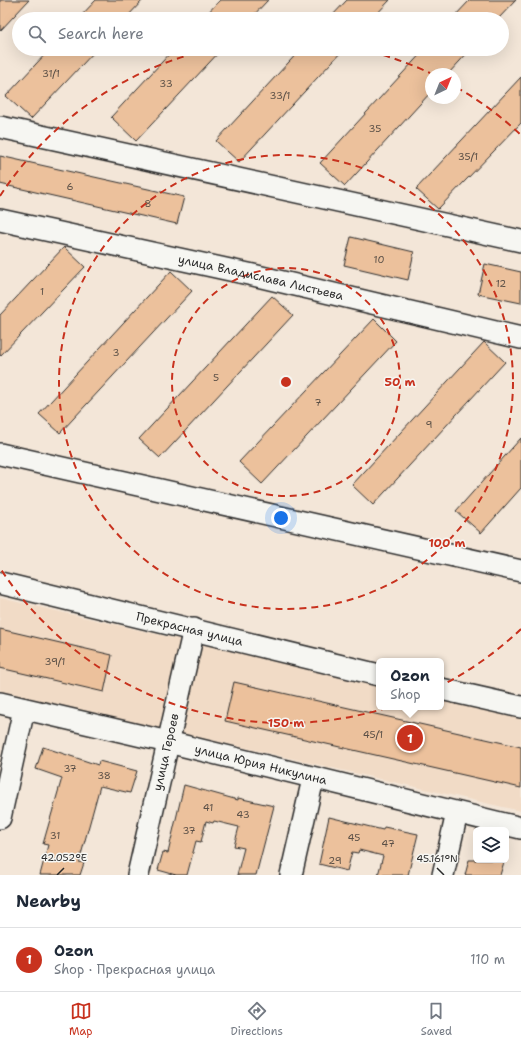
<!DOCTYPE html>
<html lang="en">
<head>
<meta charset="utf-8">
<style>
  body { margin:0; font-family:"Shantell Sans",sans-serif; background:#f2f2f3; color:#1f2937 }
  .controls { position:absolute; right:12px; bottom:12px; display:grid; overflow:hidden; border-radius:6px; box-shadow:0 4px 16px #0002 }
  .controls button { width:36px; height:36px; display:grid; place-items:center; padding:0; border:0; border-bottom:1px solid #e0e1e3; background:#fff; color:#1f2937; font:20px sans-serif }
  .compass { position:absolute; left:425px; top:68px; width:36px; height:36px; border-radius:50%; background:#fff; box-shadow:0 4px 16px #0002; rotate:43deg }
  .you { position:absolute; left:281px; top:518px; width:14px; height:14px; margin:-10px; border:3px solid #fff; border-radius:50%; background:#1a73e8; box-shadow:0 0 0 6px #1a73e833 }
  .badge { display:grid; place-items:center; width:26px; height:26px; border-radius:50%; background:#c8321e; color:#fff; font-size:13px; font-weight:700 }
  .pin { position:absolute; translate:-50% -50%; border:2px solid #fff; box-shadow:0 1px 4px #0006 }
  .popup { position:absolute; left:376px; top:658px; width:68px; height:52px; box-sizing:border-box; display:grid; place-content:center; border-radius:6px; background:#fff; filter:drop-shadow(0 1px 3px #0005); font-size:13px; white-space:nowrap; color:#747a83 }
  .popup b { font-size:15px; color:#1f2937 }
  .popup::after { content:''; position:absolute; left:50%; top:100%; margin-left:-8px; border:8px solid transparent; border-top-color:#fff }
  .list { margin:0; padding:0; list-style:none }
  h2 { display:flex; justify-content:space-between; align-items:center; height:52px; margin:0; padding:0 16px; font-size:17px }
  h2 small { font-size:13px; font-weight:400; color:#747a83 }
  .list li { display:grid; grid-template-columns:26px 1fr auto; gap:12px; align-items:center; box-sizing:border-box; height:64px; padding:0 16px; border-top:1px solid #e0e1e3 }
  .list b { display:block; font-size:15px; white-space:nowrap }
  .list p { margin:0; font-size:13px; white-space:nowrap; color:#747a83 }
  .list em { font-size:13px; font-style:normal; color:#747a83 }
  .icon { flex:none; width:22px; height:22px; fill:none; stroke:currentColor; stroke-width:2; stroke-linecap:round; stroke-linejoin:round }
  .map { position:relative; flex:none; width:521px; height:875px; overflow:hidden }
  .search { position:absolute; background:#fff; box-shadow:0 4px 16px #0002; left:12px; right:12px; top:12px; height:44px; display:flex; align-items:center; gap:10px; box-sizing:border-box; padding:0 14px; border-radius:22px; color:#747a83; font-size:15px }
  .sheet { height:116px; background:#fff }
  nav { display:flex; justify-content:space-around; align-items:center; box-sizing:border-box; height:56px; border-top:1px solid #e0e1e3; background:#fff; font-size:11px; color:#747a83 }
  nav a { display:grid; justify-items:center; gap:2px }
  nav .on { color:#c8321e }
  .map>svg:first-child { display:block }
  .built { fill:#f1dbc6 }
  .building { fill:#ecc19c; stroke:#2b2b2b }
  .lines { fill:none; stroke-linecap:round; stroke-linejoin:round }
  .minor-casing { stroke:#2b2b2b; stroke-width:24 }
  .minor { stroke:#f6f6f2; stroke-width:21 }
  .ticks { fill:none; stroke:#2b2b2b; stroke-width:1.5 }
  .ring { fill:none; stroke:#c8321e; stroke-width:2; stroke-dasharray:7 5 }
  .labels { text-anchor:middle; stroke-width:3; stroke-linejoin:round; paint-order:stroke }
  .number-label { font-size:10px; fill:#5b5047 }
  .street-label { font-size:12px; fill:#2b2b2b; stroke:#f6f6f2 }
  .ticks-label { font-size:10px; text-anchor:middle; fill:#2b2b2b; stroke:#f6f6f2; stroke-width:3; stroke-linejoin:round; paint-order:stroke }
  .centre { fill:#c8321e; stroke:#f6f6f2; stroke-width:2 }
  .ring-label { font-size:12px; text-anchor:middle; font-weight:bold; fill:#c8321e; stroke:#f6f6f2; stroke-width:3; stroke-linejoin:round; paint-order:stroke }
</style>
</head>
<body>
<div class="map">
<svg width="521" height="875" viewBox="0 0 521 875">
  <rect width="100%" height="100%" fill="#f3e6d8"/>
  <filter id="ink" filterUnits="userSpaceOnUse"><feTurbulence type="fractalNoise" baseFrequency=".025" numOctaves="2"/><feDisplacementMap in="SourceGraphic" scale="8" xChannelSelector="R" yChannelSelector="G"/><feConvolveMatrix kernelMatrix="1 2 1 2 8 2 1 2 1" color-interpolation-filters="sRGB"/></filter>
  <g filter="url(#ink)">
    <polygon class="built" points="0,598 379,685 379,707 441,707 441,699 521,718 521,811 0,692"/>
    <g class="building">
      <polygon points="0,0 29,0 0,31"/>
      <polygon points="96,0 143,0 125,19 78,19"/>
      <polygon points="220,0 268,0 250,19 202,19"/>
      <polygon points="347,0 390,0 372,19 329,19"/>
      <polygon points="470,0 516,0 498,19 452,19"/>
      <polygon points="50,49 97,49 31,119 6,96"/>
      <polygon points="174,49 222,49 136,141 111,117"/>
      <polygon points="301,49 344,49 239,162 216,141"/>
      <polygon points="425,49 471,49 448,74 431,74 431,92 345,186 320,163"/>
      <polygon points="521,77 521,123 438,209 416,189"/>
      <polygon points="0,156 184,197 177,224 0,184"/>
      <polygon points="351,237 414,252 408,280 344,265"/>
      <polygon points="64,247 85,267 0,356 0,315"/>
      <polygon points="485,264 521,272 521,303 478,294"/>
      <polygon points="171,271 192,291 60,433 39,414"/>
      <polygon points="272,296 293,315 160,458 139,439"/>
      <polygon points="374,319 396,341 262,484 239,462"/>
      <polygon points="484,342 505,362 373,505 352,485"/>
      <polygon points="521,438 521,488 481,533 456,511"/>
      <polygon points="0,629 112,655 104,692 0,668"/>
      <polygon points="234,682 521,747 521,788 225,721"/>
      <polygon points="43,747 98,765 99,761 137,771 130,793 100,786 79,862 84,863 80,875 40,875 48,845 43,844 62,778 36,769"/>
      <polygon points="184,785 238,800 238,798 274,806 256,875 237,875 244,848 234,846 239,827 214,821 213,823 206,821 201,842 196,841 187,875 176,875 158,870 163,852 168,853"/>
      <polygon points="329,817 383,830 384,827 418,834 408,875 378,875 383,856 359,850 358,853 352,852 347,871 319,864"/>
      <polygon points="469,860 496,860 504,862 500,875 465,875"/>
    </g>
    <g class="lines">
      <defs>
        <g id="minor">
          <polyline points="0,127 521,241"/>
          <path id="s1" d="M0,220L253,275L521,338"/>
          <polyline points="0,454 521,571"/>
          <path id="s2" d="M0,583L379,675"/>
          <polyline points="441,689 521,707"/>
          <path id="s3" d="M0,703L168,742L521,828"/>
          <polyline points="0,818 24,709"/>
          <path id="s4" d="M138,875L194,629"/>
          <polyline points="291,875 313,779"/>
          <polyline points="443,875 457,813"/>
        </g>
      </defs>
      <use href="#minor" class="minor-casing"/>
      <use href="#minor" class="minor"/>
    </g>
  </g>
  <path class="ticks" d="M437,868L444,875M57,875L64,868"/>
  <g class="ring">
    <circle cx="286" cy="382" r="114"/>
    <circle cx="286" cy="382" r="227"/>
    <path d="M521 629A341 341 0 0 1 0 568M0 196A341 341 0 0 1 212 49M360 49A341 341 0 0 1 430 73M456 87A341 341 0 0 1 521 135"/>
  </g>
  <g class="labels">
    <g class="number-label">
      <text x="51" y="77">31/1</text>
      <text x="166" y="87">33</text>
      <text x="280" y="99">33/1</text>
      <text x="375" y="132">35</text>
      <text x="468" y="160">35/1</text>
      <text x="70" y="190">6</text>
      <text x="148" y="207">8</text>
      <text x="379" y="263">10</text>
      <text x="501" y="287">12</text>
      <text x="42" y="295">1</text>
      <text x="116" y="356">3</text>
      <text x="216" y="381">5</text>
      <text x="318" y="406">7</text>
      <text x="429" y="428">9</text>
      <text x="55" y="665">39/1</text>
      <text x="373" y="738">45/1</text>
      <text x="70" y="772">37</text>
      <text x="104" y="779">38</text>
      <text x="208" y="811">41</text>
      <text x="243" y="818">43</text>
      <text x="189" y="834">37</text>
      <text x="55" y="839">31</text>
      <text x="354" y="841">45</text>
      <text x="388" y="847">47</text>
      <text x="335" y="864">29</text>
    </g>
    <g class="street-label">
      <text dy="4" stroke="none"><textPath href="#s1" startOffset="267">улица Владислава Листьева</textPath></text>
      <text dy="4" stroke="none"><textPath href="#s2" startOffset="195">Прекрасная улица</textPath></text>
      <text dy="4" stroke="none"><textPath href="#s4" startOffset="126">улица Героев</textPath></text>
      <text dy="4" stroke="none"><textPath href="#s3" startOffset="268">улица Юрия Никулина</textPath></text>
    </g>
  </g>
  <g class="ticks-label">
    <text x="64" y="861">42.052°E</text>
    <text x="437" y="862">45.161°N</text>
  </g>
  <circle cx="286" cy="382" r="6" class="centre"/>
  <g class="ring-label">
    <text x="400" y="386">50 m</text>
    <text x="447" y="547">100 m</text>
    <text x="286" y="727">150 m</text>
  </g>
</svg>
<div class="controls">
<button><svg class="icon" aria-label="layers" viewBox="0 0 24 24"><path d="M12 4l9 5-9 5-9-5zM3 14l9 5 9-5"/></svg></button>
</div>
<svg class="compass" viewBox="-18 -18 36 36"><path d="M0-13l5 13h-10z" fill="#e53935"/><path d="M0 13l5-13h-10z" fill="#747a83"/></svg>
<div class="you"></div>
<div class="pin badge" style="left:410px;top:738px">1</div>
<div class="popup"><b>Ozon</b>Shop</div>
<div class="search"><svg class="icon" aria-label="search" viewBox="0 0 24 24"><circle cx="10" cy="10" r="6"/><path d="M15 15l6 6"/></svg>Search here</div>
</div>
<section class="sheet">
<h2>Nearby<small></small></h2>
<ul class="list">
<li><span class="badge">1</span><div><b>Ozon</b><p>Shop · Прекрасная улица</p></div><em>110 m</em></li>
</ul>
</section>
<nav>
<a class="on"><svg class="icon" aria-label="map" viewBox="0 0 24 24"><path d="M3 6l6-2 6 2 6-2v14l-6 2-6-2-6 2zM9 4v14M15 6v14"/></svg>Map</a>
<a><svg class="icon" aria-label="directions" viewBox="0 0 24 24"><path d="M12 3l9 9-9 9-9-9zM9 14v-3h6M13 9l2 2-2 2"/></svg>Directions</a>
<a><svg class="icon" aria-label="saved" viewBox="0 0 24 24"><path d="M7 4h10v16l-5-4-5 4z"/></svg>Saved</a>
</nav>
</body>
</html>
